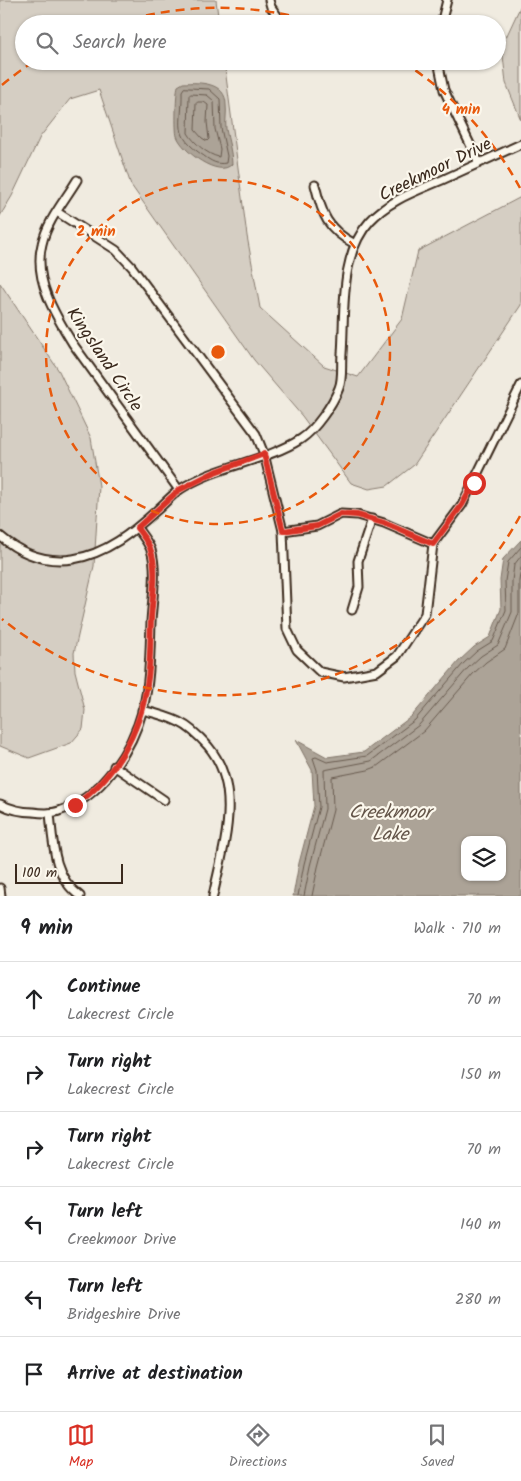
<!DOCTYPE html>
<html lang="en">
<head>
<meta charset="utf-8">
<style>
  body { margin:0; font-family:Kalam,sans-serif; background:#f2f2f2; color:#202124 }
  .controls { position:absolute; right:15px; bottom:15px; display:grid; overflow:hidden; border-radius:10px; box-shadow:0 1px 4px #0004 }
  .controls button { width:45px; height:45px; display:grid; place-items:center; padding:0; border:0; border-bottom:1px solid #e0e0e0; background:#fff; color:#202124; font:25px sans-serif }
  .scale { position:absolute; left:15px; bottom:12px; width:108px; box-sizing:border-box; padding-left:5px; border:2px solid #3b2a1e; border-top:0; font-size:14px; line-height:18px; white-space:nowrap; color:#3b2a1e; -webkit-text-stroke:4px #fbf7ec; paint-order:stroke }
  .stop { position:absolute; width:15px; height:15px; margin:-11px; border:4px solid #d93025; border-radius:50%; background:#fff }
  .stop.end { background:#d93025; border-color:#fff; box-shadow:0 1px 5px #0008 }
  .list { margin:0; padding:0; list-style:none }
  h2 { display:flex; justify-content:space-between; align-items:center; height:65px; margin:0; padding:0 20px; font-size:21px }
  h2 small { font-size:16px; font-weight:400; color:#757577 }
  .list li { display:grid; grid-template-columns:32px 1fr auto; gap:15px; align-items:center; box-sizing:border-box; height:75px; padding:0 20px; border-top:1px solid #e0e0e0 }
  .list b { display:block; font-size:19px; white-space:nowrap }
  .list p { margin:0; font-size:16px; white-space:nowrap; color:#757577 }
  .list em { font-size:16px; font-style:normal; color:#757577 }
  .icon { flex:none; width:28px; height:28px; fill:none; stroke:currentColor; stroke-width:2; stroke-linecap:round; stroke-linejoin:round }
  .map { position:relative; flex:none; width:521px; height:896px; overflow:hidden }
  .search { position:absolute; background:#fff; box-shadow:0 1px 4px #0004; left:15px; right:15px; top:15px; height:55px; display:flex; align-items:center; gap:12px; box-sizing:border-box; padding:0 18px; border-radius:28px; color:#757577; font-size:19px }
  .sheet { height:515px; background:#fff }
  nav { display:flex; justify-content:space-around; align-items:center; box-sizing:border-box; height:70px; border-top:1px solid #e0e0e0; background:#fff; font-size:14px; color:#757577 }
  nav a { display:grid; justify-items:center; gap:2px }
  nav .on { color:#d93025 }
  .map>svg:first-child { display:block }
  .green { fill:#d5cec3; stroke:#887c70 }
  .water { fill:#aca397; stroke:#7f7367; fill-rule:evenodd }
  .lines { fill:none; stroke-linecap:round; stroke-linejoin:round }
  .shore { stroke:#685a4e; stroke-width:1 }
  .street-casing { stroke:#3b2a1e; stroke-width:11 }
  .street { stroke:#fbf7ec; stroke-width:7 }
  .route { stroke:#d93025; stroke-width:6 }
  .ring { fill:none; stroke:#e8590c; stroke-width:2.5; stroke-dasharray:9 6 }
  .labels { text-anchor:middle; stroke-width:4.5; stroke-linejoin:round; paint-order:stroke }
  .street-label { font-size:18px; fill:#3b2a1e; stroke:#fbf7ec }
  .water-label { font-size:19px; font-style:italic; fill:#635448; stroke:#fbf7ec }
  .centre { fill:#e8590c; stroke:#fbf7ec; stroke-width:2.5 }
  .ring-label { font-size:15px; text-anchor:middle; font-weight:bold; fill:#e8590c; stroke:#fbf7ec; stroke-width:4.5; stroke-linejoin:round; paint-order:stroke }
</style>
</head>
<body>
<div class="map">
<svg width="521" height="896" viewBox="0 0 521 896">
  <rect width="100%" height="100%" fill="#f0ebe0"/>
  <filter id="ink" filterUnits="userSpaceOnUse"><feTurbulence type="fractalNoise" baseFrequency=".02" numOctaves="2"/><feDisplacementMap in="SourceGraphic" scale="10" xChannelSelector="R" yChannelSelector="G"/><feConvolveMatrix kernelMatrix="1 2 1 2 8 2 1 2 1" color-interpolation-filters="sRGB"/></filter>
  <g filter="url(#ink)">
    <g class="green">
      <polygon points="0,0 216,0 219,24 24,24 24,61 224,61 247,236 260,308 324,366 358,377 402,319 418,251 521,197 521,305 414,465 387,486 369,489 351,483 302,416 254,360 131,185 99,90 70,99 40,137 12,196 0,216"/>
      <polygon points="521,5 521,120 506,83 502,46"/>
      <polygon points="0,283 59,371 91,438 99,486 94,566 74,653 75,671 85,710 83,729 71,743 29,758 0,746"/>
    </g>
    <g class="water">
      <path d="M183,83C200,82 226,82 226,105C227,113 225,121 226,129C228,141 232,151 232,164C219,179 182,151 177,136C175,131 176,91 178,86Z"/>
      <path d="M521,540V896H293L299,863L314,806L312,770L296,740L327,757L364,752L412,716L459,661L474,647L490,637L501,609L500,580L503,559ZM465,840H502V877H465Z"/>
    </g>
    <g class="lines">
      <g class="shore">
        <path d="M189,88L209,89L220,99L221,128L227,156L226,163C217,165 211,161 204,156C171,134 183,126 182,91L184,88Z"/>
        <path d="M191,94L207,95L214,101L215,129L220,149L219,157C208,155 194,143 188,133L189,96Z"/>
        <polygon points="198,102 204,102 208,105 207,122 209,139 207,141 202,138 195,130 196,104"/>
        <polyline points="298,896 304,864 319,807 317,770 313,758 316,757 327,762 367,756 415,720 463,664 477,651 493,641 506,610 505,581 508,562 521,547"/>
        <polyline points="304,896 310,866 325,809 324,770 371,761 419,725 468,668 481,656 498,645 512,612 512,581 514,565 521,556"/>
        <polyline points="312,896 318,867 333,810 332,777 368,770 376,767 424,731 473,674 486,662 505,649 519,613 519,581 521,568"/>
      </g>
      <defs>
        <g id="street">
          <polyline points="269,0 271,7 283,24"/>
          <polyline points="441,24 447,0"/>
          <polyline points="438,61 444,90 479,163"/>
          <path d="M77,180C65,200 47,221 42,244C33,279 55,315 73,344L179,490"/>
          <path d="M315,185C322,214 327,230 355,244"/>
          <polyline points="57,212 116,250 132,267 256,434 264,454 283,531 287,629 297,650 320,672 344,677 377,671 397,656 425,614 433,544 462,505 521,385"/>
          <polyline points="283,531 317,526 341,514 357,515 384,523 433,544"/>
          <path d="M0,536C21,554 45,563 73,559C106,554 133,532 157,510C164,504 171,496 179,490C217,465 265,462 301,439C315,430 333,404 339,388C343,379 341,365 342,354C345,311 339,255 370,221C389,200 417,191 442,180C468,168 495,156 521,144"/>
          <polyline points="352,610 359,587 358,561 372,519"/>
          <path d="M142,710C154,713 167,716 179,722C190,727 199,736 208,746C244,789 223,847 213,896"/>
          <polyline points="114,766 164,800"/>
          <path d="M0,804C10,809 22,812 33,812C41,813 51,814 59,811C101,798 132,750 143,709C150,681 150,651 151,622C152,601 158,570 151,550C148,542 142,535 137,528"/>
          <path d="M50,813C53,842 53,877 80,896"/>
          <polyline points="0,888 1,896"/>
        </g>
      </defs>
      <use href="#street" class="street-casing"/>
      <use href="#street" class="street"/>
    </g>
  </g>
  <g class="lines" filter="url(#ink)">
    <path class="route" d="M75,805C115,777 140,733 147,684C151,663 150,641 151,619C152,598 158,571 151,551C149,543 142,535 137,528L179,490L215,472L264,454L283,531L317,526L341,514L357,515L384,523L433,544L462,505L474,483"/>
  </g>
  <g class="ring">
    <circle cx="218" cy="352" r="172"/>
    <path d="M520 516A344 344 0 0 1 2 619M2 85A344 344 0 0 1 33 62M117 23A344 344 0 0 1 319 23M403 62A344 344 0 0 1 520 188"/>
  </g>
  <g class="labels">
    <g class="street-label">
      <text transform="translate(435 169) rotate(-26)" y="6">Creekmoor Drive</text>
      <text transform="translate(105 359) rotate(56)" y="6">Kingsland Circle</text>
    </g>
    <g class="water-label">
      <text x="390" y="818">Creekmoor<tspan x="390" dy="22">Lake</tspan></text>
    </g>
  </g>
  <circle cx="218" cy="352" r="8" class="centre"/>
  <g class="ring-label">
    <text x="461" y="114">4 min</text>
    <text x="96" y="236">2 min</text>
  </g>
</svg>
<div class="controls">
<button><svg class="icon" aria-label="layers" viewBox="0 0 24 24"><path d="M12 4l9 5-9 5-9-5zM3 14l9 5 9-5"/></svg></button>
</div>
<div class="scale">100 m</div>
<div class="stop" style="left:474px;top:483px"></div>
<div class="stop end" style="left:75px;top:805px"></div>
<div class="search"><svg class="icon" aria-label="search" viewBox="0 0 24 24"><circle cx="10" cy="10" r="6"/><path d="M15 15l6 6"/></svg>Search here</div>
</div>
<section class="sheet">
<h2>9 min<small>Walk · 710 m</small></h2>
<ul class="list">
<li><svg class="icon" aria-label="ahead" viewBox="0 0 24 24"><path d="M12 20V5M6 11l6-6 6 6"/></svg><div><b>Continue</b><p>Lakecrest Circle</p></div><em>70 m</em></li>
<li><svg class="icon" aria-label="right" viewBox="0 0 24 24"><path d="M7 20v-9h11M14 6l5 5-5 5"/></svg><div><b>Turn right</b><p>Lakecrest Circle</p></div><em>150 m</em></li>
<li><svg class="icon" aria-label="right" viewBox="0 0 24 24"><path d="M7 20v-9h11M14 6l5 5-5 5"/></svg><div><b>Turn right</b><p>Lakecrest Circle</p></div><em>70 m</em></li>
<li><svg class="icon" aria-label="left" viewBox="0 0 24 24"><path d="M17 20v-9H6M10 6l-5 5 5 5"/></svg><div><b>Turn left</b><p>Creekmoor Drive</p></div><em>140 m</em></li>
<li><svg class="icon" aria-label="left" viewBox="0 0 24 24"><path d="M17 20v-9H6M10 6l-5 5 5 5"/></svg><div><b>Turn left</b><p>Bridgeshire Drive</p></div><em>280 m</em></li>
<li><svg class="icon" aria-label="arrive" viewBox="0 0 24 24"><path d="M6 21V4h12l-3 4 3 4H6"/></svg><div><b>Arrive at destination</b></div></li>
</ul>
</section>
<nav>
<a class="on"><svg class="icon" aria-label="map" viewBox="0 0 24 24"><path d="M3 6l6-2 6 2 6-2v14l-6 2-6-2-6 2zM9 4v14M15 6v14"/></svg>Map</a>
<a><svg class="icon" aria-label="directions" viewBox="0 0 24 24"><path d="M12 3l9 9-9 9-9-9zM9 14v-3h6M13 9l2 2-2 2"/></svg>Directions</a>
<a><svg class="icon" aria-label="saved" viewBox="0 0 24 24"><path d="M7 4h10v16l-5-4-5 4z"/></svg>Saved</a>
</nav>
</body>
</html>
